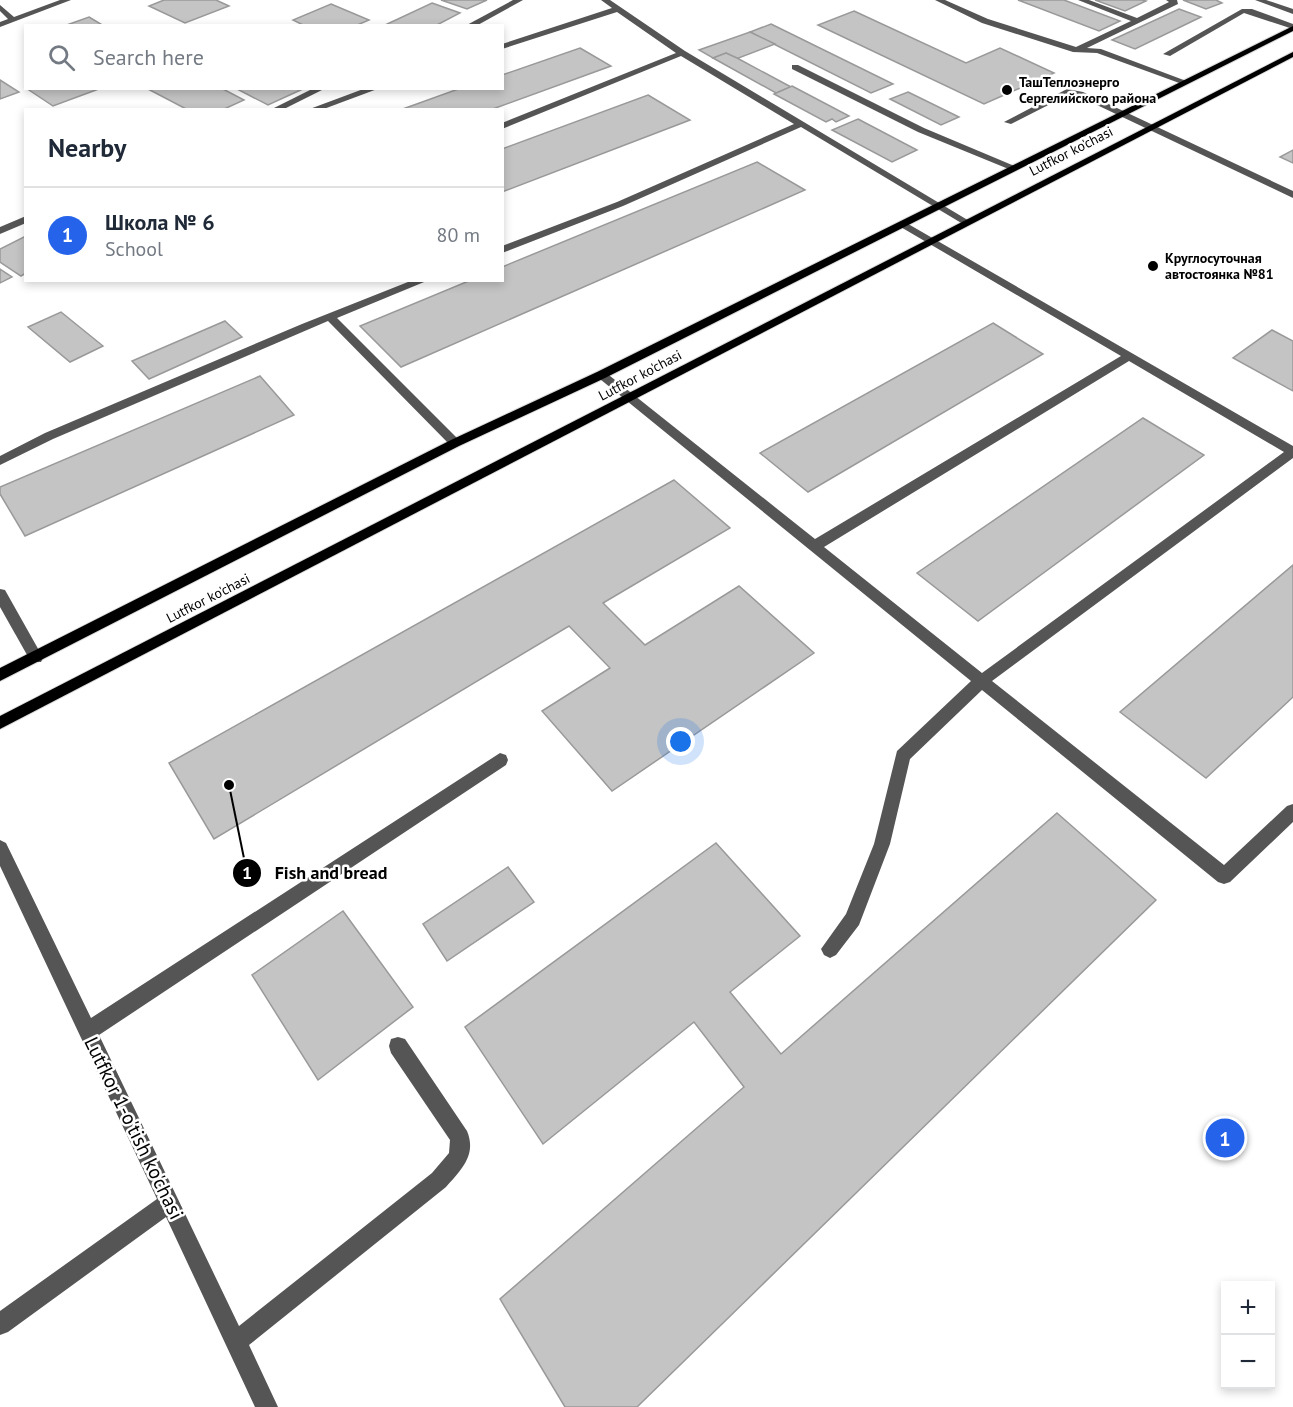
<!DOCTYPE html>
<html lang="en">
<head>
<meta charset="utf-8">
<style>
  body { margin:0; font-family:"PT Sans",sans-serif; background:#f6f6f7; color:#1f2937 }
  .controls { position:absolute; right:18px; bottom:18px; display:grid; overflow:hidden; border-radius:0px; box-shadow:0 3px 9px #0003 }
  .controls button { width:54px; height:54px; display:grid; place-items:center; padding:0; border:0; border-bottom:2px solid #e0e1e3; background:#fff; color:#1f2937; font:30px sans-serif }
  .you { position:absolute; left:681px; top:742px; width:21px; height:21px; margin:-15px; border:4px solid #fff; border-radius:50%; background:#1a73e8; box-shadow:0 0 0 9px #1a73e833 }
  .badge { display:grid; place-items:center; width:39px; height:39px; border-radius:50%; background:#2563eb; color:#fff; font-size:20px; font-weight:700 }
  .pin { position:absolute; translate:-50% -50%; border:3px solid #fff; box-shadow:0 2px 6px #0006 }
  .list { margin:0; padding:0; list-style:none }
  h2 { display:flex; justify-content:space-between; align-items:center; height:78px; margin:0; padding:0 24px; font-size:26px }
  h2 small { font-size:20px; font-weight:400; color:#747a83 }
  .list li { display:grid; grid-template-columns:39px 1fr auto; gap:18px; align-items:center; box-sizing:border-box; height:96px; padding:0 24px; border-top:2px solid #e0e1e3 }
  .list b { display:block; font-size:22px; white-space:nowrap }
  .list p { margin:0; font-size:20px; white-space:nowrap; color:#747a83 }
  .list em { font-size:20px; font-style:normal; color:#747a83 }
  .icon { flex:none; width:33px; height:33px; fill:none; stroke:currentColor; stroke-width:2; stroke-linecap:round; stroke-linejoin:round }
  .map { position:relative; flex:none; width:1293px; height:1407px; overflow:hidden }
  .search { position:absolute; background:#fff; box-shadow:0 3px 9px #0003; left:24px; top:24px; width:480px; height:66px; display:flex; align-items:center; gap:15px; box-sizing:border-box; padding:0 21px; border-radius:0px; color:#747a83; font-size:22px }
  .panel { position:absolute; background:#fff; box-shadow:0 3px 9px #0003; left:24px; top:108px; width:480px; height:174px; border-radius:0px }
  .map>svg:first-child { display:block }
  .building { fill:#c4c4c4; stroke:#999; stroke-width:1.5 }
  .lines { fill:none; stroke-linecap:round; stroke-linejoin:round }
  .major-casing { stroke:#dbdbdb; stroke-width:2 }
  .minor { fill:#555; fill-rule:evenodd }
  .major { fill:#000; fill-rule:evenodd }
  .poi-dot { fill:#000; stroke:#fff; stroke-width:2 }
  .labels { text-anchor:middle; stroke-width:5; stroke-linejoin:round; paint-order:stroke }
  .far-poi-label { font-size:14px; font-weight:bold; fill:#000; stroke:#fff; text-anchor:start }
  .far-street-label { font-size:14px; fill:#000; stroke:#fff }
  .near-street-label { font-size:20px; fill:#000; stroke:#fff }
  .leader { fill:none; stroke:#000; stroke-width:2 }
  .callout-dot { fill:#000; stroke:#fff; stroke-width:2 }
  .mark-label { font-size:18px; text-anchor:middle; font-weight:bold; fill:#fff }
  .callout-label { font-size:18px; text-anchor:middle; font-weight:bold; fill:#000; stroke:#fff; stroke-width:5; stroke-linejoin:round; paint-order:stroke }
</style>
</head>
<body>
<div class="map">
<svg width="1293" height="1407" viewBox="0 0 1293 1407">
  <rect width="100%" height="100%" fill="#fff"/>
  <g class="building">
    <polygon points="164,0 216,0 229,6 185,23 149,6"/>
    <polygon points="441,0 487,0 467,9"/>
    <polygon points="1018,0 1064,0 1120,21 1099,31"/>
    <polygon points="1095,0 1142,0 1146,1 1125,11"/>
    <polygon points="1183,0 1216,0 1222,3 1206,9"/>
    <polygon points="432,3 460,13 435,26 383,26"/>
    <polygon points="331,4 369,20 355,26 305,26 293,20"/>
    <polygon points="1179,9 1201,17 1135,49 1112,40"/>
    <polygon points="854,11 966,63 1000,48 1054,73 984,104 818,25"/>
    <polygon points="89,17 104,26 64,26"/>
    <polygon points="771,24 893,84 871,93 750,32"/>
    <polygon points="750,32 775,44 736,59 726,53 713,58 699,50"/>
    <polygon points="580,48 611,66 490,110 400,110 461,88 502,88 502,75"/>
    <polygon points="726,53 737,58 791,87 776,93 713,58"/>
    <polygon points="0,80 19,92 0,99"/>
    <polygon points="792,86 849,116 836,122 832,119 826,122 774,94"/>
    <polygon points="26,88 93,88 96,90 53,106"/>
    <polygon points="221,88 244,100 222,110 188,110 148,89"/>
    <polygon points="243,88 305,88 268,105 239,90"/>
    <polygon points="908,92 959,117 941,125 890,99"/>
    <polygon points="648,95 690,120 502,192 502,149"/>
    <polygon points="858,119 917,150 892,162 832,130"/>
    <polygon points="1293,150 1293,163 1280,157"/>
    <polygon points="757,162 805,190 401,367 360,326 471,280 502,280 502,267"/>
    <polygon points="26,236 26,273 21,276 0,262 0,249"/>
    <polygon points="0,269 12,277 0,283"/>
    <polygon points="61,312 103,346 70,362 28,327"/>
    <polygon points="225,321 242,337 149,379 132,361"/>
    <polygon points="993,323 1043,354 808,492 760,453"/>
    <polygon points="1272,330 1293,341 1293,391 1233,358"/>
    <polygon points="260,376 294,415 25,536 0,494 0,487"/>
    <polygon points="1143,418 1204,455 978,621 917,573"/>
    <polygon points="674,480 730,528 603,603 645,645 739,586 814,653 612,791 542,711 610,668 569,626 214,839 169,763"/>
    <polygon points="1293,565 1293,697 1206,778 1120,712"/>
    <polygon points="1057,813 1156,900 637,1407 565,1407 500,1299 744,1087 694,1022 543,1144 465,1027 716,843 800,936 730,992 781,1054"/>
    <polygon points="508,867 534,902 447,961 423,924"/>
    <polygon points="343,911 413,1007 318,1080 252,975"/>
  </g>
  <g class="lines">
    <defs>
      <g id="major">
        <polygon points="1293,26 1293,31 605,378 459,446 0,681 0,668 451,440 597,372"/>
        <polygon points="1293,52 1293,57 0,729 0,716"/>
      </g>
    </defs>
    <use href="#major" class="major-casing"/>
    <g class="minor">
      <polygon points="60,0 71,0 0,27 0,22 8,19 0,11 0,5 14,17"/>
      <polygon points="513,0 523,0 476,26 465,26"/>
      <polygon points="601,0 610,0 685,51 971,222 963,224 801,127 623,206 502,253 502,246 617,202 794,124 681,56 502,129 502,123 676,53 617,12 502,49 502,44 612,8"/>
      <polygon points="935,0 945,0 988,19 1076,47 1131,21 1078,0 1089,0 1137,18 1169,2 1166,0 1177,0 1178,4 1087,48 1101,49 1189,82 1182,84 1097,53 1073,52 982,23"/>
      <polygon points="1255,0 1266,0 1293,9 1293,14"/>
      <polygon points="1242,9 1252,9 1293,24 1293,29 1244,13 1170,56 1163,54"/>
      <polygon points="792,65 798,65 924,128 1019,168 1011,170 918,132 792,69"/>
      <polygon points="314,88 326,88 282,110 270,110"/>
      <polygon points="366,88 380,88 321,110 307,110"/>
      <polygon points="1067,89 1083,92 1293,191 1293,198 1078,96 1068,95 1011,124 1004,122"/>
      <polygon points="26,216 26,223 0,234 0,227"/>
      <path d="M903,221L1293,446V458L992,681L1224,865L1287,806L1293,804V822L1230,882L1224,884L1218,882L982,690L910,759L890,844L859,925L836,955L830,958L824,955L821,949L846,914L874,844L897,751L971,681L595,375L601,371L605,372L815,539L1121,356L899,226L898,224ZM1129,361L1284,452L982,673L824,547Z"/>
      <polygon points="413,280 429,280 337,318 459,440 459,446 451,446 328,321 53,439 0,465 0,456 45,433 302,324"/>
      <polygon points="0,589 5,590 41,654 43,658 41,662 31,662 0,607"/>
      <path d="M500,753L506,755L508,760L506,765L99,1035L239,1326L432,1173L449,1153L450,1140L391,1053L389,1046L391,1039L398,1037L405,1039L467,1131C477,1155 461,1170 446,1187L249,1345L278,1407H255L166,1217L8,1332L0,1335V1311L157,1199L0,866V840L6,843L91,1018Z"/>
    </g>
    <use href="#major" class="major"/>
  </g>
  <g class="poi-dot">
    <circle cx="1007" cy="90" r="6"/>
    <circle cx="1153" cy="266" r="6"/>
  </g>
  <g class="labels">
    <g class="far-poi-label">
      <text x="1019" y="87">ТашТеплоэнерго<tspan x="1019" dy="16">Сергелийского района</tspan></text>
      <text x="1165" y="263">Круглосуточная<tspan x="1165" dy="16">автостоянка №81</tspan></text>
    </g>
    <g class="far-street-label">
      <text transform="translate(1071 151) rotate(-27)" y="5">Lutfkor ko'chasi</text>
      <text transform="translate(640 375) rotate(-28)" y="5">Lutfkor ko'chasi</text>
      <text transform="translate(208 598) rotate(-27)" y="5">Lutfkor ko'chasi</text>
    </g>
    <g class="near-street-label">
      <text transform="translate(134 1128) rotate(64)" y="7">Lutfkor 1-o'tish ko'chasi</text>
    </g>
  </g>
  <path class="leader" d="M229 785L247 873"/>
  <g class="callout-dot">
    <circle cx="229" cy="785" r="6"/>
    <circle cx="247" cy="873" r="15"/>
  </g>
  <g class="mark-label">
    <text x="247" y="879">1</text>
  </g>
  <g class="callout-label">
    <text x="331" y="879">Fish and bread</text>
  </g>
</svg>
<div class="controls">
<button>+</button>
<button>−</button>
</div>
<div class="you"></div>
<div class="pin badge" style="left:1225px;top:1138px">1</div>
<div class="search"><svg class="icon" aria-label="search" viewBox="0 0 24 24"><circle cx="10" cy="10" r="6"/><path d="M15 15l6 6"/></svg>Search here</div>
<section class="panel">
<h2>Nearby<small></small></h2>
<ul class="list">
<li><span class="badge">1</span><div><b>Школа № 6</b><p>School</p></div><em>80 m</em></li>
</ul>
</section>
</div>
</body>
</html>
